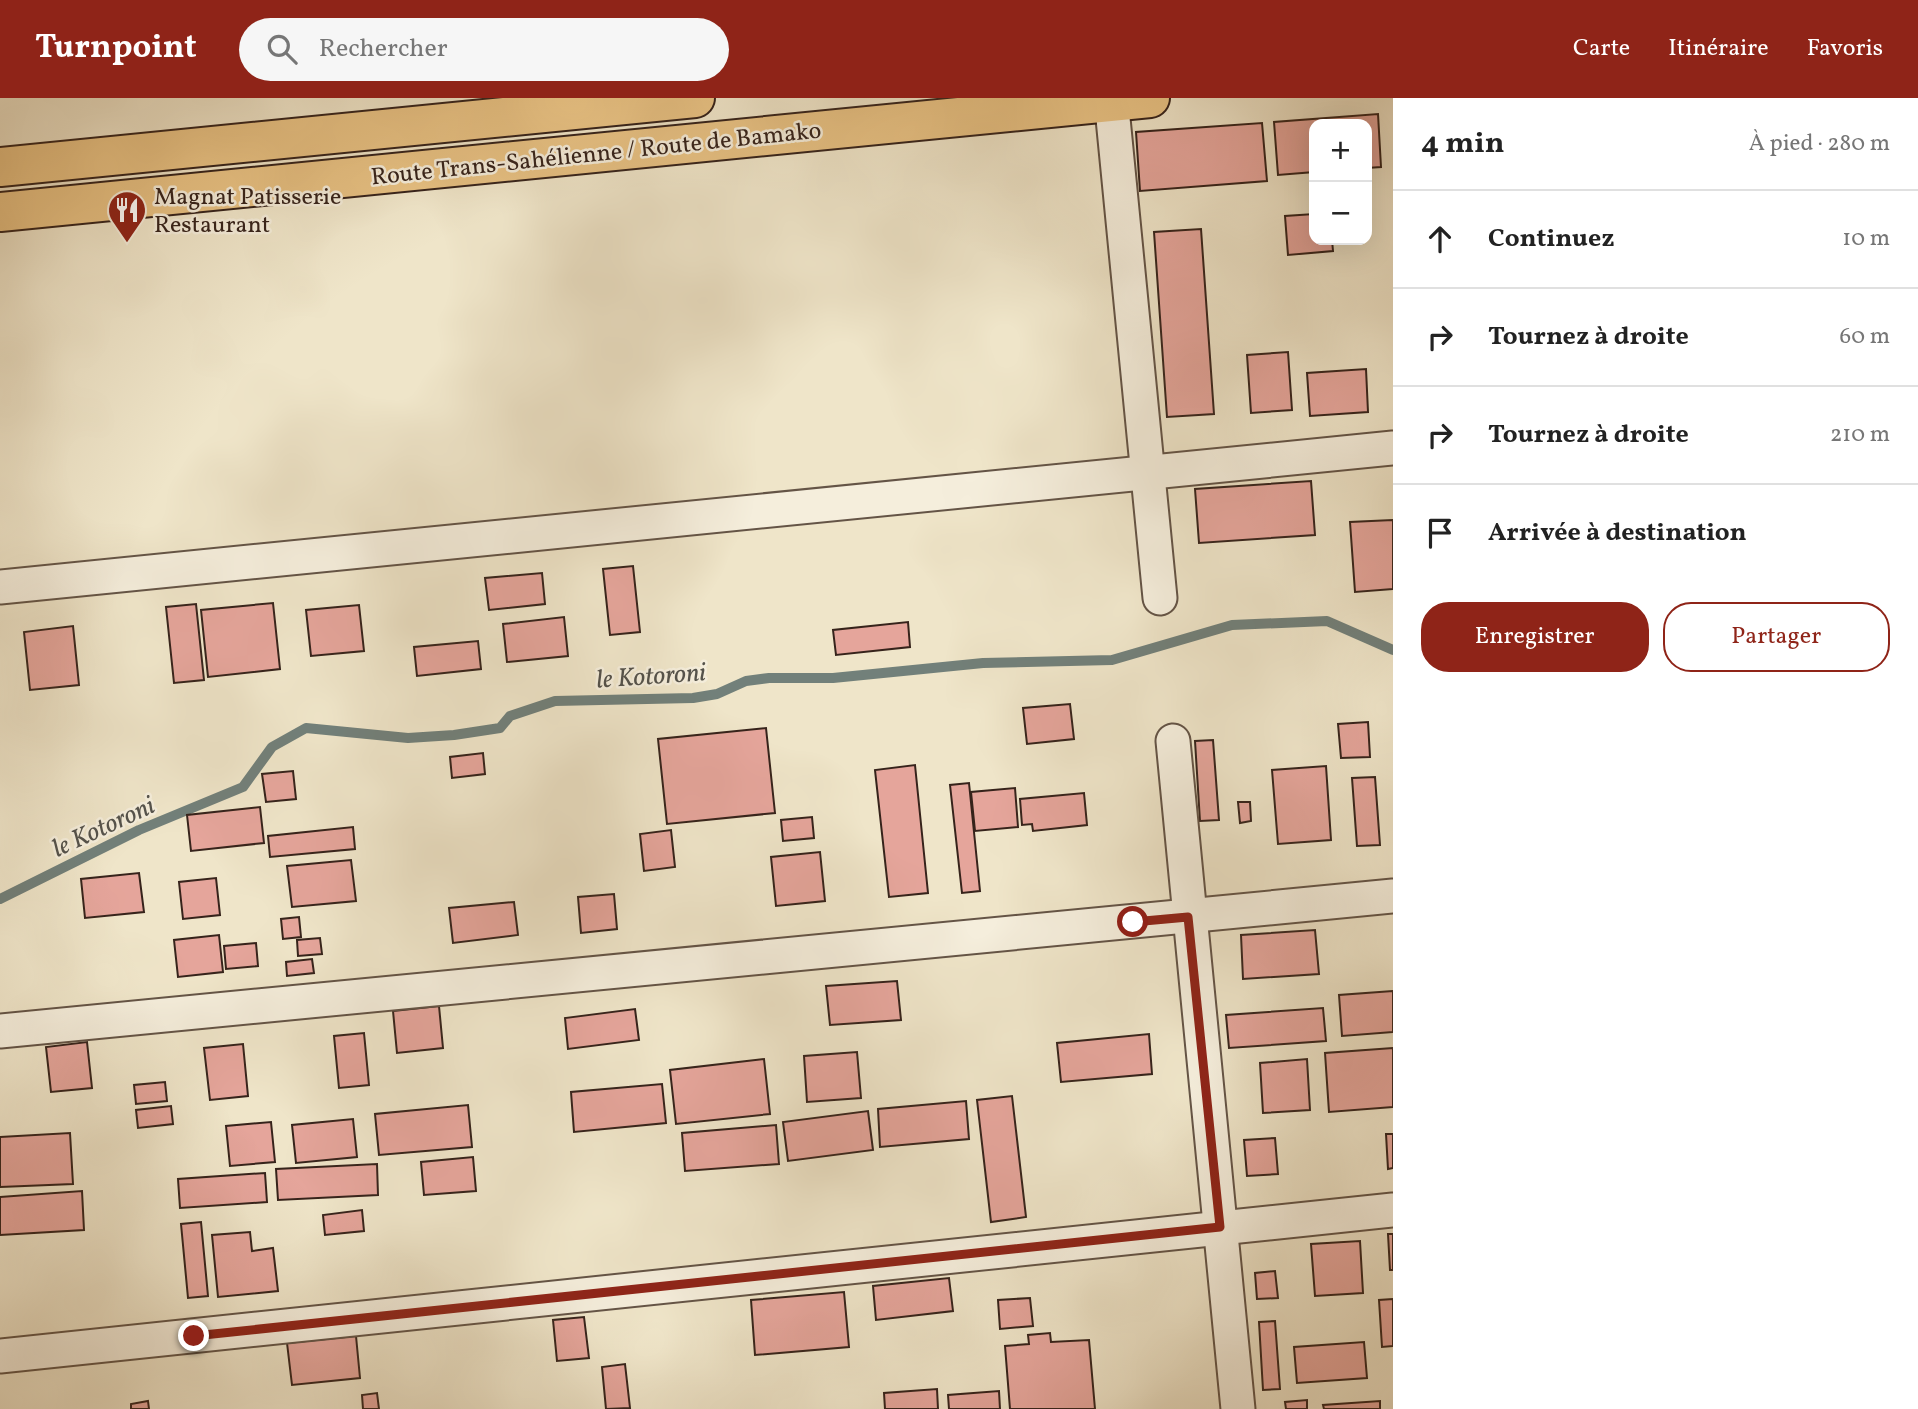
<!DOCTYPE html>
<html lang="fr">
<head>
<meta charset="utf-8">
<style>
  body { margin:0; font-family:Vollkorn,serif; background:#f6f6f6; color:#222 }
  .controls { position:absolute; right:21px; top:21px; display:grid; overflow:hidden; border-radius:14px; box-shadow:0 7px 28px #0002 }
  .controls button { width:63px; height:63px; display:grid; place-items:center; padding:0; border:0; border-bottom:2px solid #e0e0e0; background:#fff; color:#222; font:35px sans-serif }
  .stop { position:absolute; width:21px; height:21px; margin:-16px; border:5px solid #8f2418; border-radius:50%; background:#fff }
  .stop.end { background:#8f2418; border-color:#fff; box-shadow:0 2px 7px #0008 }
  .list { margin:0; padding:0; list-style:none }
  h2 { display:flex; justify-content:space-between; align-items:center; height:91px; margin:0; padding:0 28px; font-size:30px }
  h2 small { font-size:23px; font-weight:400; color:#767676 }
  .list li { display:grid; grid-template-columns:46px 1fr auto; gap:21px; align-items:center; box-sizing:border-box; height:98px; padding:0 28px; border-top:2px solid #e0e0e0 }
  .list b { display:block; font-size:26px; white-space:nowrap }
  .list em { font-size:23px; font-style:normal; color:#767676 }
  .actions { display:flex; gap:14px; padding:21px 28px }
  .actions a { flex:1; padding:16px 0; border:2px solid #8f2418; border-radius:28px; text-align:center; font-size:24px; color:#8f2418 }
  .actions .main { background:#8f2418; color:#fff }
  .icon { flex:none; width:38px; height:38px; fill:none; stroke:currentColor; stroke-width:2; stroke-linecap:round; stroke-linejoin:round }
  .map { position:relative; flex:none; width:1393px; height:1311px; overflow:hidden }
  header { display:flex; align-items:center; gap:42px; box-sizing:border-box; height:98px; padding:0 35px; background:#8f2418; color:#fff }
  header strong { font-size:33px }
  nav { display:flex; gap:38px; margin-inline-start:auto; font-size:24px }
  .search { width:490px; height:63px; background:#f6f6f6; display:flex; align-items:center; gap:18px; box-sizing:border-box; padding:0 24px; border-radius:38px; color:#767676; font-size:26px }
  main { display:flex }
  aside { flex:1; background:#fff }
  .map>svg:first-child { display:block }
  .lines { fill:none; stroke-linecap:round; stroke-linejoin:round }
  .stream { stroke:#72807a; stroke-width:10 }
  .building { fill:#e5a59b; stroke:#36231b; stroke-width:2 }
  .minor-casing { stroke:#645446; stroke-width:37 }
  .highway-casing { stroke:#36231b; stroke-width:42 }
  .minor { stroke:#f5eedc; stroke-width:33 }
  .highway { stroke:#e8c284; stroke-width:38 }
  .route { stroke:#8f2418; stroke-width:9 }
  .labels { text-anchor:middle; stroke-width:5; stroke-linejoin:round; paint-order:stroke }
  .street-label { font-size:24px; fill:#36231b; stroke:#f5eedc }
  .poi-label { font-size:24px; fill:#36231b; stroke:#f5eedc; text-anchor:start }
  .water-label { font-size:26px; font-style:italic; fill:#54524b; stroke:#f5eedc }
</style>
</head>
<body>
<header>
<strong>Turnpoint</strong>
<div class="search"><svg class="icon" aria-label="search" viewBox="0 0 24 24"><circle cx="10" cy="10" r="6"/><path d="M15 15l6 6"/></svg>Rechercher</div>
<nav><a>Carte</a><a>Itinéraire</a><a>Favoris</a></nav>
</header>
<main>
<div class="map">
<svg width="1393" height="1311" viewBox="0 0 1393 1311">
  <rect width="100%" height="100%" fill="#efe5c9"/>
  <filter id="stains"><feTurbulence type="fractalNoise" baseFrequency=".00286" numOctaves="4"/><feColorMatrix values="0 0 0 0 .2 0 0 0 0 .09 0 0 0 0 .02 0 0 0 .5 -.17"/></filter>
  <radialGradient id="worn" r=".72"><stop offset=".6" stop-color="#630" stop-opacity="0"/><stop offset="1" stop-color="#630" stop-opacity=".3"/></radialGradient>
  <g class="lines">
    <polyline class="stream" points="0,801 139,732 243,689 272,649 306,630 408,640 454,637 500,630 510,618 555,603 693,600 717,596 746,583 769,580 833,580 983,565 1112,562 1232,527 1327,523 1393,552"/>
  </g>
  <g class="building">
    <polygon points="1378,16 1381,69 1367,70 1367,26 1314,26 1314,74 1278,77 1274,24"/>
    <polygon points="1262,25 1267,83 1140,93 1136,34"/>
    <polygon points="1314,116 1314,142 1332,142 1333,153 1288,157 1285,118"/>
    <polygon points="1201,131 1214,316 1167,319 1154,134"/>
    <polygon points="1288,254 1292,312 1251,315 1247,257"/>
    <polygon points="1366,271 1368,314 1310,318 1307,275"/>
    <polygon points="1311,383 1315,437 1199,445 1195,391"/>
    <polygon points="1393,422 1393,491 1355,494 1350,424"/>
    <polygon points="633,468 640,534 610,537 603,471"/>
    <polygon points="542,475 545,506 489,512 485,480"/>
    <polygon points="273,505 280,571 208,579 201,512"/>
    <polygon points="196,506 204,582 174,585 166,509"/>
    <polygon points="359,507 364,553 311,558 306,512"/>
    <polygon points="564,519 568,558 507,564 503,526"/>
    <polygon points="908,524 910,549 836,557 833,532"/>
    <polygon points="73,528 79,587 30,592 24,534"/>
    <polygon points="478,543 481,571 417,578 414,549"/>
    <polygon points="1070,606 1074,641 1027,646 1023,610"/>
    <polygon points="1368,624 1370,659 1341,660 1338,626"/>
    <polygon points="766,630 775,715 667,726 658,641"/>
    <polygon points="1213,642 1219,722 1200,723 1195,643"/>
    <polygon points="483,655 485,676 452,680 450,659"/>
    <polygon points="915,667 928,795 889,799 875,672"/>
    <polygon points="1326,668 1331,742 1278,746 1272,672"/>
    <polygon points="293,673 296,701 266,704 262,676"/>
    <polygon points="1375,679 1380,747 1357,748 1352,680"/>
    <polygon points="969,685 980,793 962,795 950,687"/>
    <polygon points="1015,690 1018,729 975,733 971,694"/>
    <polygon points="1084,695 1087,727 1033,733 1032,726 1022,727 1020,701"/>
    <polygon points="1238,704 1250,704 1251,723 1240,725"/>
    <polygon points="260,709 264,745 191,753 187,717"/>
    <polygon points="812,719 814,740 783,743 781,722"/>
    <polygon points="353,729 355,751 270,759 268,738"/>
    <polygon points="671,732 675,769 644,773 640,736"/>
    <polygon points="820,754 825,803 776,808 771,759"/>
    <polygon points="351,762 356,803 292,809 287,768"/>
    <polygon points="139,775 144,814 85,820 81,781"/>
    <polygon points="216,780 220,817 183,821 179,784"/>
    <polygon points="614,796 617,831 581,835 578,799"/>
    <polygon points="514,804 518,837 453,845 449,810"/>
    <polygon points="299,819 301,839 283,841 281,821"/>
    <polygon points="1315,832 1319,876 1243,881 1241,837"/>
    <polygon points="219,837 223,874 178,879 174,842"/>
    <polygon points="320,840 322,856 298,858 297,842"/>
    <polygon points="256,845 258,868 226,871 224,848"/>
    <polygon points="312,861 314,875 287,878 286,864"/>
    <polygon points="897,883 901,922 830,927 826,888"/>
    <polygon points="1393,893 1393,934 1342,938 1339,897"/>
    <polygon points="439,908 443,950 397,955 393,913"/>
    <polygon points="1323,910 1326,943 1229,950 1226,917"/>
    <polygon points="635,911 639,942 568,951 565,920"/>
    <polygon points="364,935 369,987 339,990 334,938"/>
    <polygon points="1149,936 1152,976 1061,984 1057,945"/>
    <polygon points="87,944 92,990 51,994 46,949"/>
    <polygon points="243,946 248,998 210,1002 204,950"/>
    <polygon points="1393,950 1393,1009 1329,1014 1325,955"/>
    <polygon points="857,954 861,1000 807,1004 804,958"/>
    <polygon points="764,961 770,1016 676,1026 670,972"/>
    <polygon points="1307,961 1310,1012 1263,1015 1260,965"/>
    <polygon points="165,984 167,1003 136,1006 134,987"/>
    <polygon points="662,986 666,1025 574,1034 571,994"/>
    <polygon points="1012,998 1026,1119 991,1124 977,1002"/>
    <polygon points="966,1003 969,1041 880,1049 878,1011"/>
    <polygon points="468,1007 472,1049 379,1057 375,1016"/>
    <polygon points="171,1008 173,1026 138,1030 136,1012"/>
    <polygon points="868,1013 873,1052 788,1063 783,1024"/>
    <polygon points="353,1021 357,1059 296,1065 292,1027"/>
    <polygon points="271,1024 275,1064 230,1068 226,1028"/>
    <polygon points="776,1027 779,1066 685,1073 682,1035"/>
    <polygon points="70,1035 73,1086 0,1089 0,1039"/>
    <polygon points="1386,1036 1393,1036 1393,1070 1388,1071"/>
    <polygon points="1275,1040 1278,1076 1247,1078 1244,1042"/>
    <polygon points="473,1059 476,1093 424,1097 421,1064"/>
    <polygon points="377,1066 378,1097 278,1102 276,1071"/>
    <polygon points="265,1075 267,1104 180,1110 178,1081"/>
    <polygon points="82,1093 84,1132 0,1137 0,1099"/>
    <polygon points="362,1112 364,1133 325,1137 323,1117"/>
    <polygon points="201,1124 208,1198 188,1200 181,1126"/>
    <polygon points="250,1134 252,1153 273,1150 278,1193 218,1199 212,1137"/>
    <polygon points="1388,1136 1393,1136 1393,1172 1390,1172"/>
    <polygon points="1360,1143 1363,1195 1315,1198 1311,1146"/>
    <polygon points="1275,1173 1278,1200 1257,1201 1255,1175"/>
    <polygon points="949,1180 953,1213 876,1222 873,1188"/>
    <polygon points="844,1194 849,1249 755,1257 751,1202"/>
    <polygon points="1030,1200 1033,1228 1000,1231 998,1202"/>
    <polygon points="1393,1201 1393,1248 1382,1249 1379,1202"/>
    <polygon points="584,1219 589,1260 557,1263 553,1222"/>
    <polygon points="1275,1223 1280,1291 1263,1292 1259,1224"/>
    <polygon points="1050,1235 1051,1244 1089,1242 1095,1311 1010,1311 1005,1248 1029,1246 1028,1237"/>
    <polygon points="356,1238 360,1280 292,1287 287,1245"/>
    <polygon points="1364,1244 1367,1280 1297,1285 1294,1249"/>
    <polygon points="625,1266 630,1310 606,1311 602,1269"/>
    <polygon points="937,1291 938,1311 885,1311 884,1295"/>
    <polygon points="999,1293 1000,1311 949,1311 948,1297"/>
    <polygon points="377,1295 379,1311 363,1311 362,1297"/>
    <polygon points="1307,1302 1307,1311 1286,1311 1285,1304"/>
    <polygon points="148,1303 149,1311 131,1311 131,1306"/>
    <polygon points="1380,1303 1380,1311 1324,1311 1323,1307"/>
  </g>
  <g class="lines">
    <defs>
      <g id="minor">
        <polyline points="1111,0 1160,500"/>
        <polyline points="0,489 1393,350"/>
        <polyline points="1173,643 1238,1311"/>
        <polyline points="0,933 1393,798"/>
        <polyline points="0,1258 1393,1112"/>
      </g>
      <g id="highway">
        <polyline points="0,69 695,0"/>
        <polyline points="0,114 1150,0"/>
      </g>
    </defs>
    <use href="#minor" class="minor-casing"/>
    <use href="#highway" class="highway-casing"/>
    <use href="#minor" class="minor"/>
    <use href="#highway" class="highway"/>
  </g>
  <g class="lines">
    <polyline class="route" points="194,1238 1220,1129 1188,819 1133,824"/>
  </g>
  <defs>
    <symbol id="restaurant-pin" viewBox="-11 -11 22 30"><path d="M0 17L-7.5 6A9.5 9.5 0 1 1 7.5 6Z" fill="#8f2418" stroke="#f5eedc"/><path d="M-5-6h1v4h1v-4h1v4h1v-4h1v5L-1.5 .5V6h-2V.5L-5-1ZM5-6V6H3V1.5H1.5Q1.5-4 5-6Z" fill="#fff"/></symbol>
  </defs>
  <g fill-rule="evenodd">
    <use href="#restaurant-pin" x="105" y="90" width="44" height="60"/>
  </g>
  <g class="labels">
    <g class="street-label">
      <text transform="translate(596 55) rotate(-6)" y="8">Route Trans-Sahélienne / Route de Bamako</text>
    </g>
    <g class="poi-label">
      <text x="154" y="106">Magnat Patisserie<tspan x="154" dy="28">Restaurant</tspan></text>
    </g>
    <g class="water-label">
      <text transform="translate(651 577) rotate(-4)" y="9">le Kotoroni</text>
      <text transform="translate(103 728) rotate(-25)" y="9">le Kotoroni</text>
    </g>
  </g>
  <rect width="100%" height="100%" filter="url(#stains)"/>
  <rect width="100%" height="100%" fill="url(#worn)"/>
</svg>
<div class="controls">
<button>+</button>
<button>−</button>
</div>
<div class="stop" style="left:1133px;top:824px"></div>
<div class="stop end" style="left:194px;top:1238px"></div>
</div>
<aside>
<h2>4 min<small>À pied · 280 m</small></h2>
<ul class="list">
<li><svg class="icon" aria-label="ahead" viewBox="0 0 24 24"><path d="M12 20V5M6 11l6-6 6 6"/></svg><div><b>Continuez</b></div><em>10 m</em></li>
<li><svg class="icon" aria-label="right" viewBox="0 0 24 24"><path d="M7 20v-9h11M14 6l5 5-5 5"/></svg><div><b>Tournez à droite</b></div><em>60 m</em></li>
<li><svg class="icon" aria-label="right" viewBox="0 0 24 24"><path d="M7 20v-9h11M14 6l5 5-5 5"/></svg><div><b>Tournez à droite</b></div><em>210 m</em></li>
<li><svg class="icon" aria-label="arrive" viewBox="0 0 24 24"><path d="M6 21V4h12l-3 4 3 4H6"/></svg><div><b>Arrivée à destination</b></div></li>
</ul>
<div class="actions"><a class="main">Enregistrer</a><a>Partager</a></div>
</aside>
</main>
</body>
</html>
